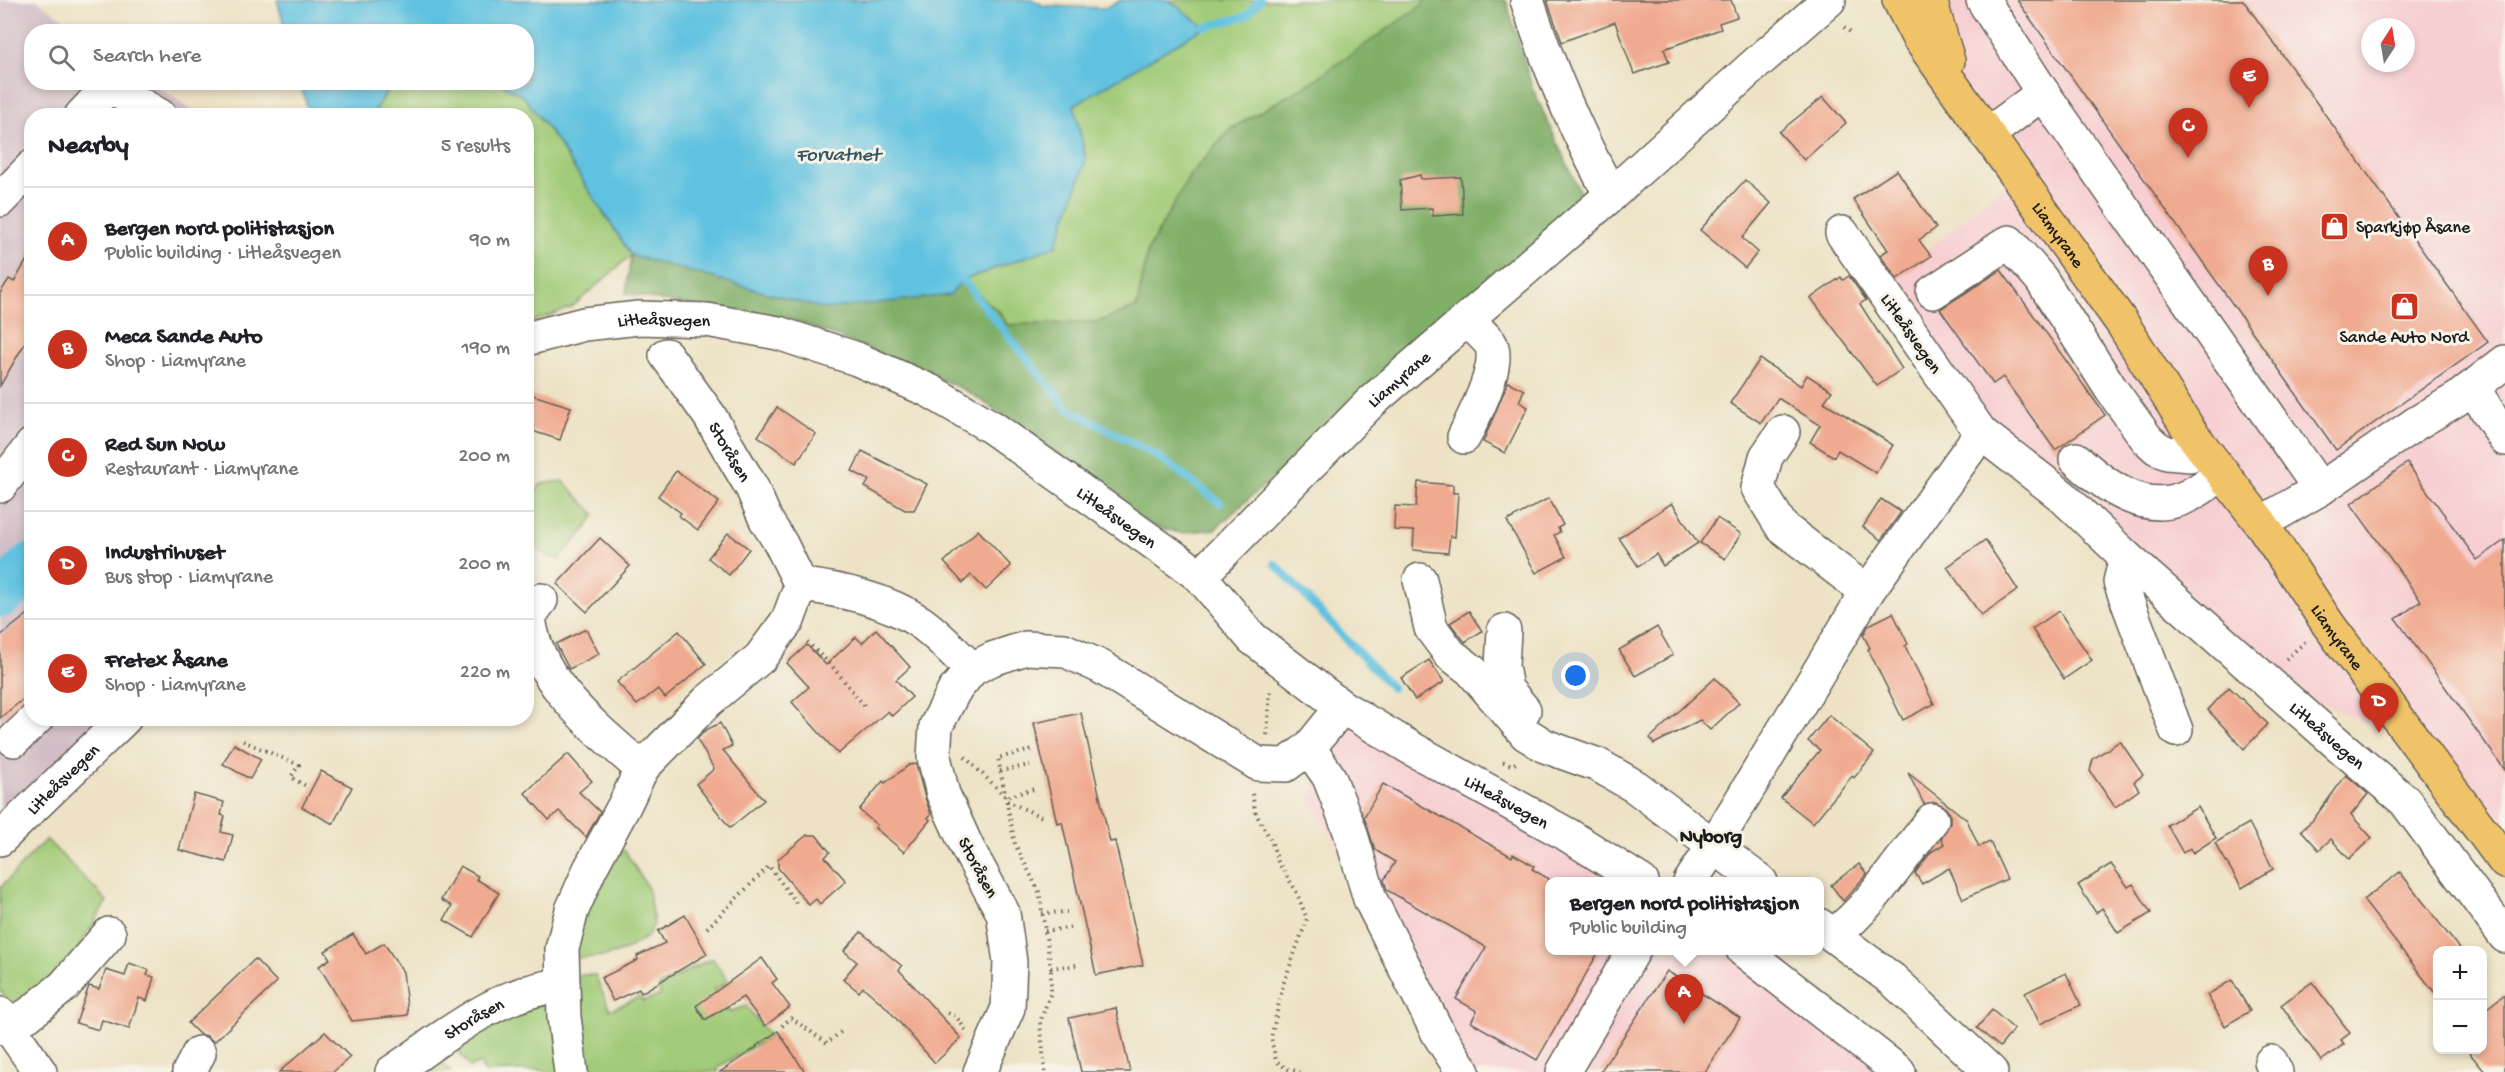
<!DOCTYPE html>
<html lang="en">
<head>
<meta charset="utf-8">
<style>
  body { margin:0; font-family:"Gochi Hand",sans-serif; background:#f6f6f6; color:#202124 }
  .controls { position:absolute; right:18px; bottom:18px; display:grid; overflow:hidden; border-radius:12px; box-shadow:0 3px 9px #0003 }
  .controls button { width:54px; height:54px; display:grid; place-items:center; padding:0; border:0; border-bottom:2px solid #e0e0e0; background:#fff; color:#202124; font:30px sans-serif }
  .compass { position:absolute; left:2361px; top:18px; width:54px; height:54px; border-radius:50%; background:#fff; box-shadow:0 3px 9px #0003; rotate:12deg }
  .you { position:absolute; left:1576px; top:676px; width:21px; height:21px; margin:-15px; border:4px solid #fff; border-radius:50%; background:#1a73e8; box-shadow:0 0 0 9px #1a73e833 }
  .badge { display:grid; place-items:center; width:39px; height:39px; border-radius:50%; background:#c8321e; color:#fff; font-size:20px; font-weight:700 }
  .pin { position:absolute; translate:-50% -50px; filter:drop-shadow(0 2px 3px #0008) }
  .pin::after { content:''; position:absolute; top:32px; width:21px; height:18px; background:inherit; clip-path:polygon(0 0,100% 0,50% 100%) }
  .popup { position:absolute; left:1545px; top:877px; width:279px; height:78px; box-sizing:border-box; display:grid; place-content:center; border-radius:12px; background:#fff; filter:drop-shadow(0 2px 4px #0005); font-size:20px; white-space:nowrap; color:#757577 }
  .popup b { font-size:22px; color:#202124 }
  .popup::after { content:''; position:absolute; left:50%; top:100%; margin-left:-12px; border:12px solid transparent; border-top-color:#fff }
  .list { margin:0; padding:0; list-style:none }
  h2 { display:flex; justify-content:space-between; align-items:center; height:78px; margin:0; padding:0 24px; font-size:26px }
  h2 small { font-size:20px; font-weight:400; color:#757577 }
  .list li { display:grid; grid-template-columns:39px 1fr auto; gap:18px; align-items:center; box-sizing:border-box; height:108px; padding:0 24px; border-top:2px solid #e0e0e0 }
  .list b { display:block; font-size:22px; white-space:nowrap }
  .list p { margin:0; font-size:20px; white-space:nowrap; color:#757577 }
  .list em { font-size:20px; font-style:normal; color:#757577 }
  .icon { flex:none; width:33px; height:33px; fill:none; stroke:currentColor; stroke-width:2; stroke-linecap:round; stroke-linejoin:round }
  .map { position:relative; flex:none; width:2505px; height:1072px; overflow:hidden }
  .search { position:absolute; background:#fff; box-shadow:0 3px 9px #0003; left:24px; top:24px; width:510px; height:66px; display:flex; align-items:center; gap:15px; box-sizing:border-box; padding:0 21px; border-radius:24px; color:#757577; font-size:22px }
  .panel { position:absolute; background:#fff; box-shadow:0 3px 9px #0003; left:24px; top:108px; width:510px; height:618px; border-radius:24px }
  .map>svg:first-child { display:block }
  .built { fill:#f7cfd2; fill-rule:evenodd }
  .industrial { fill:#d2bdc6 }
  .green { fill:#a1cb78; stroke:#5e744a; stroke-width:1.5 }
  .forest { fill:#80af68; stroke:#4e6642; stroke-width:1.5 }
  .water { fill:#61c2e0; stroke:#3e6f7e; stroke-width:1.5 }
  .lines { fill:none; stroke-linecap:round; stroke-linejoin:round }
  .stream { stroke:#61c2e0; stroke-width:8 }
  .river { stroke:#61c2e0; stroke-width:48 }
  .building { fill:#f0aa90 }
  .minor-casing { stroke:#656157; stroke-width:36 }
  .major-casing { stroke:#656157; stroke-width:36 }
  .path { stroke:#656157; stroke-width:4; stroke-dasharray:1.5 4.5; stroke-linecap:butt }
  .minor { stroke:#fff; stroke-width:33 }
  .major { stroke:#f1c369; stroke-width:33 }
  .labels { text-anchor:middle; stroke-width:6; stroke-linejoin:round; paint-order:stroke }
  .poi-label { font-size:18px; fill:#1c1c1c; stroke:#f7f3e8; text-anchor:start }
  .street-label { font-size:18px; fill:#1c1c1c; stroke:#f7f3e8 }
  .water-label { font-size:20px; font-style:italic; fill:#345661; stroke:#f7f3e8 }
  .neighbourhood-label { font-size:20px; font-weight:bold; fill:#1c1c1c; stroke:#f7f3e8 }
</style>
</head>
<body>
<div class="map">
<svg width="2505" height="1072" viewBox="0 0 2505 1072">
  <rect width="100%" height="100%" fill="#f7f3e8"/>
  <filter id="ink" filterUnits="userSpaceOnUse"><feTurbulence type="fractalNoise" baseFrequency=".0167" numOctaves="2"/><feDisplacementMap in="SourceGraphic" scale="12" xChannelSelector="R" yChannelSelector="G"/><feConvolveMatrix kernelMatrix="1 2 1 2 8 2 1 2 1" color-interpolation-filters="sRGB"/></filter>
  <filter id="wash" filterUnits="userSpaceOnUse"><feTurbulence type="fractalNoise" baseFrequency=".008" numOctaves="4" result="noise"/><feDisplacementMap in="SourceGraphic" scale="24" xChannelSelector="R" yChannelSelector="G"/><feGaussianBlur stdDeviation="1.35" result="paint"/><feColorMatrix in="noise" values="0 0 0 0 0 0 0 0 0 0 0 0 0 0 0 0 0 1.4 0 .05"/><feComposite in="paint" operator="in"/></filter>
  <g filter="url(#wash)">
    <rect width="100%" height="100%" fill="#ede2c5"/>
    <g class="built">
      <path d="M1901,0H2505V871L2399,737L2295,692L1966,412L1882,288L2014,177ZM2370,27H2406V63H2370Z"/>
      <polygon points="1352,714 1658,881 1549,882 1549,950 1755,951 1908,1072 1472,1072 1449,1040 1309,799"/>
    </g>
    <polygon class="industrial" points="0,0 37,0 81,31 32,32 32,82 152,83 199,115 32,116 32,718 103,719 0,829"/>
    <g class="green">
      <polygon points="1169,0 1424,0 1424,4 1310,83 1230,129 1190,175 1148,250 1137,307 1098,322 1007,325 1001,314 963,280 1056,246 1086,160 1074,105 1204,27"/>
      <polygon points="392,83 500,83 524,97 556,140 631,255 572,307 527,324 526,116 372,116"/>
      <polygon points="563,481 595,514 585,530 558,559 548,557 527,539 527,505 541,484"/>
      <polygon points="46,839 107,901 59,979 15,1011 0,990 0,888"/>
      <polygon points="612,851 625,851 648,888 654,924 647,937 625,950 606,956 575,958 574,930"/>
      <polygon points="712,958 729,982 714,990 729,1012 746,1006 770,1037 718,1067 718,1072 583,1072 575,975 595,975 610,1010 640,997 642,1001 660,996 659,986"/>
      <polygon points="551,1000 562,1072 545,1072 544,1070 484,1072 481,1063 470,1067 457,1049 463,1031"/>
      <polygon points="438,1059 451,1072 417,1072"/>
    </g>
    <polygon class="forest" points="1424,0 1506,0 1532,87 1583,199 1215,529 1180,533 1150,525 1110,501 1028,431 967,391 895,359 794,320 663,301 626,293 631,255 825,309 963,280 1001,314 1007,325 1098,322 1137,307 1148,250 1190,175 1231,129 1310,83 1423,4"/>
    <g class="water">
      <polygon points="277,0 1033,0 1044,6 1105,8 1122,0 1169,0 1205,27 1074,105 1086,160 1056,246 963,280 950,295 825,309 631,255 556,140 524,97 500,83 526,82 526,32 286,31"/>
      <polygon points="300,83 300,82 392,83 371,116 310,115"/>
    </g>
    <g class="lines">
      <g class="stream">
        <polyline points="1205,27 1246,16 1260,0"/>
        <polyline points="963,280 1067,408 1159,457 1220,503"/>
        <polyline points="1275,564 1392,688"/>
      </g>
      <polyline class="river" points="0,594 21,578 32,566"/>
    </g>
    <g id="blocks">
      <g class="building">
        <polygon points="1547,0 1731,0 1737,17 1719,23 1721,29 1664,49 1669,62 1634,74 1615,22 1562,42"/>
        <polygon points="2017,0 2243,0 2488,342 2336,450"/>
        <polygon points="1823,97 1846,123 1804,160 1779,132"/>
        <polygon points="1897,170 1936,228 1919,240 1931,256 1897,279 1880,255 1888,250 1853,199"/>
        <polygon points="1420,175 1421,179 1461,177 1463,214 1433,216 1432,208 1402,210 1400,180"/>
        <polygon points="1745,180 1771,203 1742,238 1758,252 1745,268 1700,230"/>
        <polygon points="32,251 32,331 0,386 0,293 9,279 14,282"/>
        <polygon points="2001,270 2105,415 2055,450 2003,377 1993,384 1940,309"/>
        <polygon points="1849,276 1866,300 1860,304 1902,369 1877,386 1811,298 1841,277 1843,280"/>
        <polygon points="1760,359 1801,386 1807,375 1832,391 1824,402 1893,445 1876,473 1838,450 1834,457 1810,442 1820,425 1778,398 1761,423 1730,403"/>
        <polygon points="1508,382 1524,390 1519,402 1528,407 1505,453 1483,442"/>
        <polygon points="526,393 571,407 560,440 526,429"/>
        <polygon points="777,407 816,434 796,463 758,436"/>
        <polygon points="862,451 927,484 914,510 905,510 865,487 869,480 852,471"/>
        <polygon points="2407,463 2477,560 2505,540 2505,770 2396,619 2421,601 2351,504"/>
        <polygon points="676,471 719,502 698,530 679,516 681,513 658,496"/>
        <polygon points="1418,482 1453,485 1453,493 1458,493 1455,537 1450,536 1448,553 1413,550 1414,531 1394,530 1395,506 1416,507"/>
        <polygon points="1549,498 1563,525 1558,528 1560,532 1554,535 1566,557 1536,573 1507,521"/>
        <polygon points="1881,499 1901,512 1881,540 1863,527"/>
        <polygon points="1672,503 1698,543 1663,566 1656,554 1638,566 1619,538"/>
        <polygon points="1717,518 1741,534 1725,559 1700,543"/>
        <polygon points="978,530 1011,566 986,590 971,575 963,583 944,562"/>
        <polygon points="728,533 749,549 729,575 708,558"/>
        <polygon points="600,538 630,566 587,612 557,584"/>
        <polygon points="1985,540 2018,590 1981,615 1947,567"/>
        <polygon points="32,611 32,692 0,718 0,636"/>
        <polygon points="1469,611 1482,631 1465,642 1450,623"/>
        <polygon points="2059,611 2092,660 2064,679 2032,629"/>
        <polygon points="1893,613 1908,644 1905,646 1934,704 1903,720 1868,649 1870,648 1863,635 1869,625"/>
        <polygon points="1657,627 1673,655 1635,676 1619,650"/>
        <polygon points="586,629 599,654 569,669 556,644"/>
        <polygon points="876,629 910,667 896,680 912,697 892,716 888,711 838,754 792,702 809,687 787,663 807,645 826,665 856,637 862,643"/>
        <polygon points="679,631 706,664 665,698 658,689 637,705 617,682"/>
        <polygon points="1429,660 1444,682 1415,700 1401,678"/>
        <polygon points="1715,678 1739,703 1710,730 1700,720 1654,744 1650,738"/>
        <polygon points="2229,687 2268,724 2244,749 2208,710"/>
        <polygon points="1081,713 1110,842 1115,841 1143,965 1096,975 1062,822 1057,823 1034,723"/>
        <polygon points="1829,715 1874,753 1854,778 1852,776 1813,823 1781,798 1820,750 1808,741"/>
        <polygon points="720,723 732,746 723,750 764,800 730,828 696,784 714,769 697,739 706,730"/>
        <polygon points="2120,741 2143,775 2134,782 2139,790 2115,807 2090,771 2093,759"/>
        <polygon points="234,744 261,759 250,779 223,764"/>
        <polygon points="568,754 592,781 579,792 600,812 586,837 559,811 549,820 525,793"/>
        <polygon points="916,764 925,798 931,814 928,818 930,820 904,852 875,828 877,825 859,810 883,781 885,783 909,765"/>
        <polygon points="321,771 352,787 333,824 302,807"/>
        <polygon points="1908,773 1967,820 1979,847 1990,842 2007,879 1963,899 1949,868 1922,884 1915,873 1931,852 1944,844 1941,838 1950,823 1950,814 1944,806 1935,802 1924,804"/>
        <polygon points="2346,775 2368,794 2351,815 2372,838 2349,859 2331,839 2319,850 2301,830 2313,820"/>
        <polygon points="1383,784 1512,857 1513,854 1534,866 1532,869 1549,879 1549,951 1599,951 1537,1060 1471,1022 1477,1011 1456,999 1486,947 1387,890 1384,880 1395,862 1375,850 1364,817"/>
        <polygon points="194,794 224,802 221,815 225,816 221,832 233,835 226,862 179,850"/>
        <polygon points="2198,807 2216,838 2193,853 2190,848 2183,853 2167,825"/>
        <polygon points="2249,823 2273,869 2242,888 2215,843"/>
        <polygon points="807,835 816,835 830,852 825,857 846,881 820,904 816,899 809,905 778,868 778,859"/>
        <polygon points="1859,864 1867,874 1843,901 1831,885"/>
        <polygon points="2111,864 2128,887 2133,884 2151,913 2118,933 2102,908 2096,913 2078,885"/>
        <polygon points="460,866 478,876 476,879 499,893 473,937 444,920 452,906 441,900"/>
        <polygon points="2400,872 2461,951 2438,951 2438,997 2363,900"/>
        <polygon points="685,915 707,954 641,993 639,989 613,1001 601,978 638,960 637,956 665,943 658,931"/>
        <polygon points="861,932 902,966 899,970 961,1038 935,1063 886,1007 863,987 859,992 843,979 857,962 844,951"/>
        <polygon points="353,934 366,954 384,943 403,972 408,1015 352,1021 319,966 330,959 325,951"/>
        <polygon points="762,958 777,979 772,983 790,1007 765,1026 743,997 705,1020 696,1006"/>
        <polygon points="255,959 277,982 214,1042 207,1036 199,1034 188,1023"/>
        <polygon points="129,963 149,970 147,975 154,977 147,1001 139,998 129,1029 102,1020 99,1030 76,1023 89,986 99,989 106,970 125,976"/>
        <polygon points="1667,971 1740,1018 1705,1072 1600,1072"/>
        <polygon points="2066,973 2081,1005 2040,1024 2025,993"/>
        <polygon points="2232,980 2250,1011 2225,1026 2207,995"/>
        <polygon points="2312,982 2350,1033 2341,1040 2344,1044 2321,1061 2281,1005"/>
        <polygon points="2505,994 2505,1072 2485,1072 2467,1050 2482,1050 2482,1012"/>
        <polygon points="1116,1008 1130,1072 1081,1072 1069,1018"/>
        <polygon points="1992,1010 2014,1029 2000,1047 1977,1028"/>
        <polygon points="778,1031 805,1072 720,1072 757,1047 756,1046"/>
        <polygon points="325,1032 350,1057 333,1072 279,1072"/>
      </g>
    </g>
  </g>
  <g filter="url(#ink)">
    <use href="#blocks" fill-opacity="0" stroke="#656157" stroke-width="1.5"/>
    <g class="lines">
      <defs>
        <g id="minor">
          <path d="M1527,0C1549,68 1576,132 1611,195"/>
          <polyline points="1983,0 2043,93 2320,489"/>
          <polyline points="81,116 109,86 160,116"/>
          <polyline points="1987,135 2043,93"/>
          <polyline points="0,200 32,167"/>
          <polyline points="1933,292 2009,242 2041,279 2111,389 2147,439 2157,448 2167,453 2190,455 2191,433"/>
          <path id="s1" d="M526,339L584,324L639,318L707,320L778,333L857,359L930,391L993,428L1200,576L1252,638L1342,707L1416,751L1568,835L1642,882"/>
          <path id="s2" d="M666,355L709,415L752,488L766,520L781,544L801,585"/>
          <polyline points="2470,389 2480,399 2505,439"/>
          <polyline points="1783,432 1766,457 1758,488 1782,527 1867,592"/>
          <path id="s3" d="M1981,433L2061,495L2126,557L2339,745L2405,801L2505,936"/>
          <path d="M1464,437C1473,418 1503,362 1490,343C1484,335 1474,327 1467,320"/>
          <path d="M2076,459C2105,486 2146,517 2188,496C2200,490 2212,481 2223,473"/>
          <polyline points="0,486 32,445"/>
          <polyline points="2261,523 2320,489 2415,424 2457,399 2505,362"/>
          <polyline points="2126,557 2120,582 2176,730"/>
          <path id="s4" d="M1200,576L1370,403L1611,195L1751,68L1829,0"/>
          <polyline points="1420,580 1431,628 1450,654 1471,670 1526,734 1545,746 1598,765 1636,787 1761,882"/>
          <path d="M541,600L529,616C535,682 596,728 642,769"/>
          <polyline points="1504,631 1502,666 1506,689 1524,710"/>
          <polyline points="14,740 37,718"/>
          <polyline points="1309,748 1329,777 1350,831 1370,899 1438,1033 1463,1072"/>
          <path id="s5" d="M0,839L125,718"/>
          <polyline points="1690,882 1713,847 1867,592 1981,433 1842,233"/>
          <polyline points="1819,925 1893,980 1991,1072"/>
          <path d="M1833,935C1870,909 1903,856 1932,820"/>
          <polyline points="1743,950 1899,1072"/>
          <polyline points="0,1014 40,1072"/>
          <polyline points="0,1028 28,1015 64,986 109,934"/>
          <polyline points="2271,1062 2276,1072"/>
          <polyline points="189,1072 199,1053"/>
          <path id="s6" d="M392,1072C445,1037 497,991 563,985"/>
          <path d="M571,1072L564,1017L562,949L572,910L590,869L625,804L642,768L708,701L760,658L788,620L801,585C840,589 887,600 920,622C939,635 955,654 972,669"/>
          <polyline points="980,1072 1008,1008 1010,962 1003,913 968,849 943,794 934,757 936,726 954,691 972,669 992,659 1026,648 1064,650 1101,667 1258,764 1286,765 1309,748 1342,707"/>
          <polyline points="1563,1072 1634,950"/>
        </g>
        <g id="major">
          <path id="s7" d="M1899,0L1918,37L2122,323L2191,433L2261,523L2328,624L2505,862"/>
          <polyline points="1930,0 1948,61"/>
        </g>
      </defs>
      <use href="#minor" class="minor-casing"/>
      <use href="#major" class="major-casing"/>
      <g class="path">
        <polyline points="1844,27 1853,34"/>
        <polyline points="807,642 832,666 866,708"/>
        <polyline points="2286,659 2305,642"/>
        <polyline points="1267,735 1270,689"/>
        <polyline points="243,741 299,765 291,777 306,786"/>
        <polyline points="1031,750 998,758 1015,844 1039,892 1051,968 1077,965"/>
        <polyline points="965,757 1006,797 1034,789"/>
        <polyline points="1503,762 1512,765 1518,762"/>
        <polyline points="1000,771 1030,765"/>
        <polyline points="1252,794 1256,814 1271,840 1278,862 1296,891 1307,919 1283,985 1271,1038 1276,1061 1287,1069 1300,1072"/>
        <polyline points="1007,801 1042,817"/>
        <polyline points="1042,913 1067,912"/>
        <polyline points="707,928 769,866 796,903"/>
        <polyline points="1045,931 1074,927"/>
        <polyline points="948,1013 957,1017 966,1031"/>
        <polyline points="782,1026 791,1018 827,1043 842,1031"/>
        <polyline points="1045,1072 1040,1022 1051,992 1051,968"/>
      </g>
      <use href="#minor" class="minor"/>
      <use href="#major" class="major"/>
    </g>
  </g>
  <defs>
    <symbol id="shop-square" viewBox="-11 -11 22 22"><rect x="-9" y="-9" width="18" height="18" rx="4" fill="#c8321e" stroke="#f7f3e8"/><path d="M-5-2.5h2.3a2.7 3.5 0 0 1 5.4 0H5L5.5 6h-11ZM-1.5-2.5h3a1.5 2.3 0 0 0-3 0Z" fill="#fff"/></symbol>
  </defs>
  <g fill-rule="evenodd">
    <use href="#shop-square" x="2318" y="210" width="33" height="33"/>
    <use href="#shop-square" x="2388" y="290" width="33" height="33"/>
  </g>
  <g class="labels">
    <g class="poi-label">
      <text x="2356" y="232">Sparkjøp Åsane</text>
      <text x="2404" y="342" text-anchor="middle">Sande Auto Nord</text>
    </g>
    <g class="street-label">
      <text dy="6" stroke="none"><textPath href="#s7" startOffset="284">Liamyrane</textPath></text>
      <text dy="6" stroke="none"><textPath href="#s1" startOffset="140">Litleåsvegen</textPath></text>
      <text transform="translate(1912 333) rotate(55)" y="6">Litleåsvegen</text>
      <text dy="6" stroke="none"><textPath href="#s4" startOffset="280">Liamyrane</textPath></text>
      <text dy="6" stroke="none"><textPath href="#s2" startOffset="116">Storåsen</textPath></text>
      <text dy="6" stroke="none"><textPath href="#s1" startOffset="644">Litleåsvegen</textPath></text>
      <text dy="6" stroke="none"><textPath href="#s7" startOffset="774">Liamyrane</textPath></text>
      <text dy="6" stroke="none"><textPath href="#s3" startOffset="460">Litleåsvegen</textPath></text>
      <text dy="6" stroke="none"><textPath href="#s5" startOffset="87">Litleåsvegen</textPath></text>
      <text dy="6" stroke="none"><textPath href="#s1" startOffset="1130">Litleåsvegen</textPath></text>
      <text transform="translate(979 867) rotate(62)" y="6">Storåsen</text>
      <text dy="6" stroke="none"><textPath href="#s6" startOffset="98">Storåsen</textPath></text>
    </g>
    <g class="water-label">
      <text x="838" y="160">Forvatnet</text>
    </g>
    <g class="neighbourhood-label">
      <text x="1711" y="842">Nyborg</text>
    </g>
  </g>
</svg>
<div class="controls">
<button>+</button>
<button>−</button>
</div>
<svg class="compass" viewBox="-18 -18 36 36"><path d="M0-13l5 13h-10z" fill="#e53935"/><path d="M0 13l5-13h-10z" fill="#757577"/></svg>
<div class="you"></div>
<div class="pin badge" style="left:1684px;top:1024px">A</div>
<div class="popup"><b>Bergen nord politistasjon</b>Public building</div>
<div class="pin badge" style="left:2268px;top:296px">B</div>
<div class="pin badge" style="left:2188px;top:158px">C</div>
<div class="pin badge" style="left:2379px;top:733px">D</div>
<div class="pin badge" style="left:2249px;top:108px">E</div>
<div class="search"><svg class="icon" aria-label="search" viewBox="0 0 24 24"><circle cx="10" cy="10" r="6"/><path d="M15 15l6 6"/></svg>Search here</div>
<section class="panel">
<h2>Nearby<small>5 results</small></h2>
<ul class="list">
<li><span class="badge">A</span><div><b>Bergen nord politistasjon</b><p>Public building · Litleåsvegen</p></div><em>90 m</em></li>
<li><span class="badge">B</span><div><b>Meca Sande Auto</b><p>Shop · Liamyrane</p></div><em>190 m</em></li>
<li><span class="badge">C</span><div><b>Red Sun Now</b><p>Restaurant · Liamyrane</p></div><em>200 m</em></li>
<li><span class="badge">D</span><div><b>Industrihuset</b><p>Bus stop · Liamyrane</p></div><em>200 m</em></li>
<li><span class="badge">E</span><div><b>Fretex Åsane</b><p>Shop · Liamyrane</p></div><em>220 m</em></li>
</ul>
</section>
</div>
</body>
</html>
